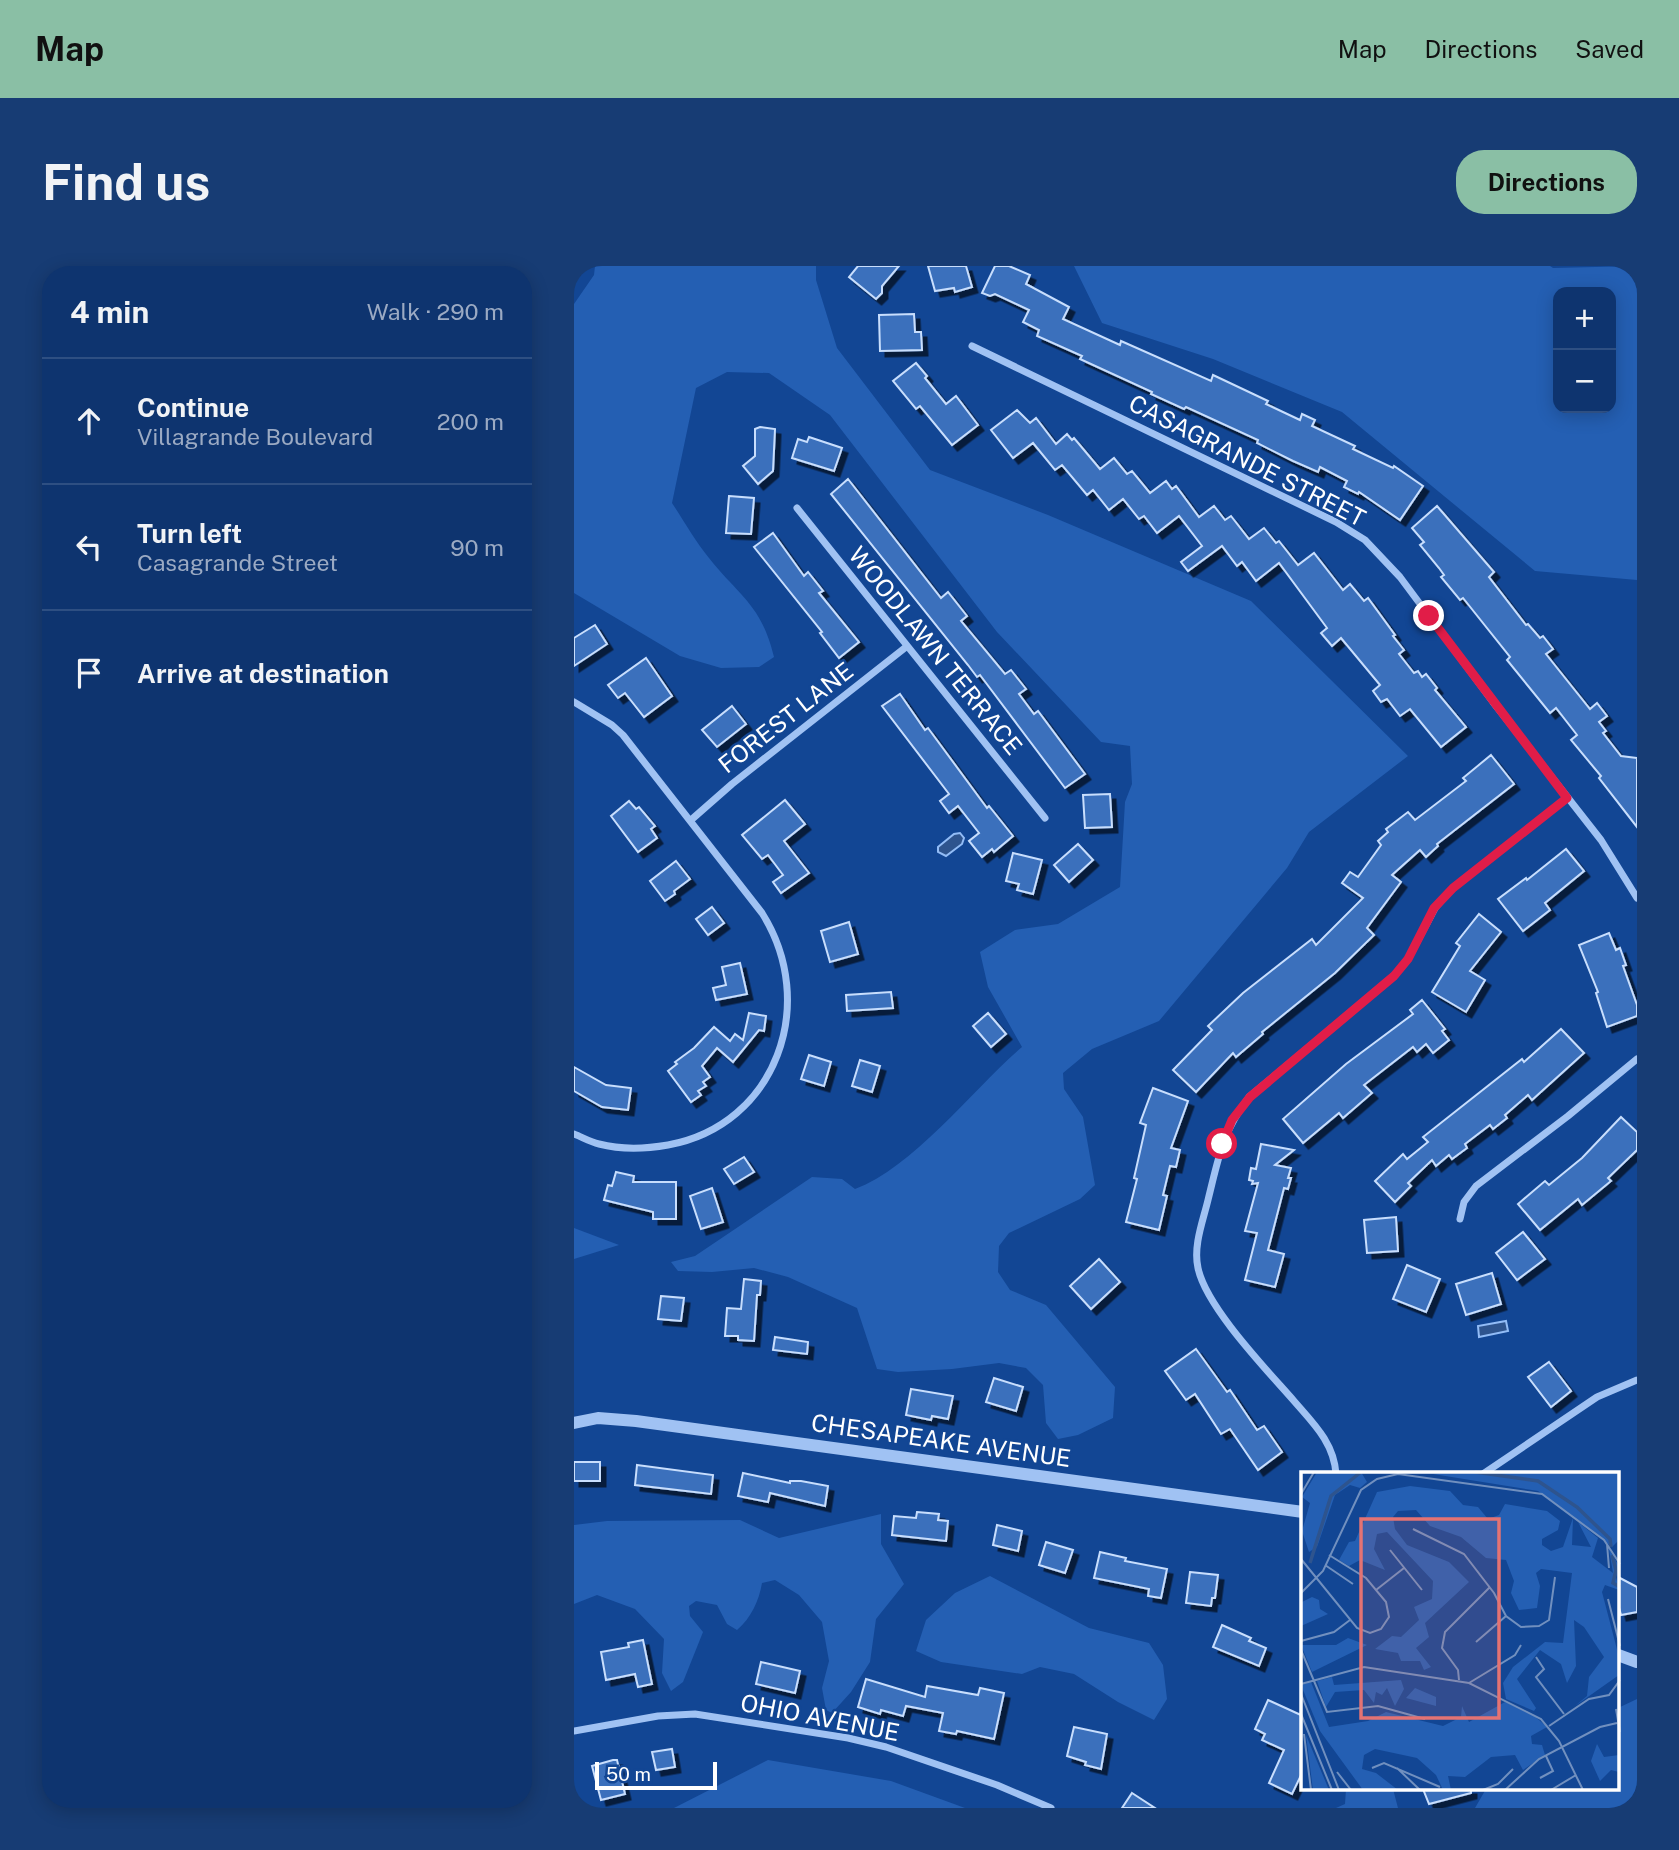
<!DOCTYPE html>
<html lang="en">
<head>
<meta charset="utf-8">
<style>
  body { margin:0; font-family:"Public Sans",sans-serif; background:#173c74; color:#f1f3f6 }
  .controls { position:absolute; right:21px; top:21px; display:grid; overflow:hidden; border-radius:14px; box-shadow:0 4px 18px #0003 }
  .controls button { width:63px; height:63px; display:grid; place-items:center; padding:0; border:0; border-bottom:2px solid #2e4f82; background:#0e346f; color:#f1f3f6; font:35px sans-serif }
  .scale { position:absolute; left:21px; bottom:18px; width:122px; box-sizing:border-box; padding-left:7px; border:4px solid #fff; border-top:0; font-size:19px; line-height:24px; white-space:nowrap; color:#fff; -webkit-text-stroke:5px #124694; paint-order:stroke }
  .stop { position:absolute; width:21px; height:21px; margin:-16px; border:5px solid #e11d48; border-radius:50%; background:#fff }
  .stop.end { background:#e11d48; border-color:#fff; box-shadow:0 2px 7px #0008 }
  .list { margin:0; padding:0; list-style:none }
  h2 { display:flex; justify-content:space-between; align-items:center; height:91px; margin:0; padding:0 28px; font-size:30px }
  h2 small { font-size:23px; font-weight:400; color:#9baac3 }
  .list li { display:grid; grid-template-columns:46px 1fr auto; gap:21px; align-items:center; box-sizing:border-box; height:126px; padding:0 28px; border-top:2px solid #2e4f82 }
  .list b { display:block; font-size:26px; white-space:nowrap }
  .list p { margin:0; font-size:23px; white-space:nowrap; color:#9baac3 }
  .list em { font-size:23px; font-style:normal; color:#9baac3 }
  .icon { flex:none; width:38px; height:38px; fill:none; stroke:currentColor; stroke-width:2; stroke-linecap:round; stroke-linejoin:round }
  .map { position:relative; flex:none; width:1063px; height:1542px; overflow:hidden; border-radius:28px }
  header { display:flex; align-items:center; gap:42px; box-sizing:border-box; height:98px; padding:0 35px; background:#8abfa5; color:#111 }
  header strong { font-size:33px }
  nav { display:flex; gap:38px; margin-inline-start:auto; font-size:24px }
  .intro { display:flex; align-items:center; justify-content:space-between; box-sizing:border-box; height:168px; padding:0 42px }
  h1 { margin:0; font-size:49px }
  .button { padding:18px 32px; border-radius:28px; background:#8abfa5; color:#111; font-size:24px; font-weight:700 }
  main { display:flex; gap:42px; padding:0 42px }
  aside { flex:1; background:#0e346f; border-radius:28px; box-shadow:0 4px 18px #0003 }
  .map>svg:first-child { display:block }
  .green { fill:#245fb3; fill-rule:evenodd }
  .water { fill:#2e548e; stroke:#92bcf6; stroke-width:2 }
  .building { fill:#3b70bc; stroke:#c8defd; stroke-width:2; filter:url(#shadow) }
  .lines { fill:none; stroke-linecap:round; stroke-linejoin:round }
  .minor { stroke:#a0c2f3; stroke-width:7 }
  .tertiary { stroke:#a0c2f3; stroke-width:12 }
  .route { stroke:#e11d48; stroke-width:9 }
  .labels { text-anchor:middle; stroke-width:5; stroke-linejoin:round; paint-order:stroke }
  .street-label { font-size:24px; fill:#fff; stroke:#124694 }
  .inset-river { fill:none; stroke:#2e548e; stroke-width:3.5 }
  .inset-road { fill:none; stroke:#7190bf; stroke-width:2 }
  .view { fill:#e47373; fill-opacity:0.15; stroke:#e47373; stroke-width:3.5 }
  .inset-edge { fill:none; stroke:#fff; stroke-width:3.5 }
</style>
</head>
<body>
<header>
<strong>Map</strong>
<nav><a>Map</a><a>Directions</a><a>Saved</a></nav>
</header>
<div class="intro"><h1>Find us</h1><a class="button">Directions</a></div>
<main>
<aside>
<h2>4 min<small>Walk · 290 m</small></h2>
<ul class="list">
<li><svg class="icon" aria-label="ahead" viewBox="0 0 24 24"><path d="M12 20V5M6 11l6-6 6 6"/></svg><div><b>Continue</b><p>Villagrande Boulevard</p></div><em>200 m</em></li>
<li><svg class="icon" aria-label="left" viewBox="0 0 24 24"><path d="M17 20v-9H6M10 6l-5 5 5 5"/></svg><div><b>Turn left</b><p>Casagrande Street</p></div><em>90 m</em></li>
<li><svg class="icon" aria-label="arrive" viewBox="0 0 24 24"><path d="M6 21V4h12l-3 4 3 4H6"/></svg><div><b>Arrive at destination</b></div></li>
</ul>
</aside>
<div class="map">
<svg width="1063" height="1542" viewBox="0 0 1063 1542">
  <defs>
    <filter id="shadow"><feDropShadow dx="5.5" dy="5.5" stdDeviation="0" flood-color="#0009"/></filter>
  </defs>
  <rect width="100%" height="100%" fill="#124694"/>
  <g class="green">
    <path d="M21,0H242V14L263,82L356,204L474,249L677,335L834,490L735,566L713,602L585,755L518,783L489,807L490,823L509,851L521,919L506,933L435,967L425,980L424,1006L436,1024L472,1039L541,1121L539,1152L504,1169L484,1173L472,1157L469,1119L452,1102L425,1097L378,1103L324,1106L303,1103L283,1042L214,1011L180,1002L138,1006L104,1005L97,996L121,990L238,911L268,913L281,923C340,901 399,823 448,781L414,721L406,686L441,664L484,658L546,621L551,536L558,518L556,480L527,476L423,366L256,149L195,107L153,106L122,122L98,237C110,255 121,275 135,292C166,331 187,338 200,391L185,401L147,402L106,390L0,327V38L20,9Z"/>
    <path d="M500,0H976L979,2L1063,0V314L961,305L768,146L639,93L528,57ZM984,26H1037V142H984Z"/>
    <polygon points="0,962 45,979 0,993"/>
    <path d="M307,1248V1278L330,1318L302,1353L296,1396L277,1426L258,1447L252,1444L248,1422L255,1395L248,1356L225,1329L201,1314L188,1317C185,1335 177,1352 163,1364L153,1358L143,1339L122,1335L115,1340L116,1350L129,1366L109,1416L97,1425L88,1407L90,1373L61,1343L23,1329L0,1338V1259L33,1255L166,1254L205,1272Z"/>
    <polygon points="416,1310 515,1362 575,1377 589,1399 593,1433 580,1454 544,1436 500,1408 466,1401 448,1408 367,1396 342,1385 352,1354 381,1327"/>
    <polygon points="1063,1433 1063,1542 901,1542 912,1523 1044,1523 1044,1442"/>
    <polygon points="194,1494 317,1515 391,1542 100,1542"/>
    <polygon points="772,1523 819,1523 824,1542 762,1542 771,1538"/>
  </g>
  <g class="water">
    <polygon points="386,567 390,572 388,578 372,590 364,586 364,581 380,568"/>
    <polygon points="932,1055 934,1065 905,1071 904,1060"/>
  </g>
  <g class="building">
    <polygon points="284,0 325,0 308,20 308,27 302,33 275,11"/>
    <polygon points="354,0 392,0 398,21 381,26 380,22 361,25"/>
    <polygon points="421,0 435,0 456,9 452,18 495,41 489,53 546,79 547,75 637,115 639,109 694,135 692,138 726,154 728,148 741,154 738,160 781,180 779,183 819,202 820,200 849,220 826,254 785,226 784,228 770,221 773,215 746,201 744,206 719,195 683,177 684,174 612,141 610,143 577,128 578,126 506,93 508,90 463,70 465,64 449,56 455,44 421,28 416,30 408,27"/>
    <polygon points="340,48 341,66 347,66 348,84 306,85 305,49"/>
    <polygon points="342,97 353,110 351,112 372,138 382,130 404,159 378,179 346,140 342,143 319,115"/>
    <polygon points="443,144 456,157 462,152 482,178 493,168 498,174 500,172 526,203 540,192 553,208 558,205 576,227 592,215 598,223 602,220 625,251 640,240 651,254 657,250 675,273 690,262 702,277 705,275 724,299 740,287 769,324 776,318 790,335 794,332 821,369 819,370 830,384 825,388 840,407 844,405 848,411 852,408 863,422 861,424 892,461 867,481 836,443 826,450 813,433 807,436 799,425 806,419 767,372 758,380 747,367 753,362 705,297 682,315 668,296 663,300 648,280 614,305 607,296 628,280 605,250 583,267 570,250 565,253 549,233 535,244 519,224 513,229 488,199 481,204 459,177 439,192 417,164"/>
    <polygon points="186,161 201,163 199,205 184,218 169,200 181,190 181,163"/>
    <polygon points="235,171 268,182 260,205 218,192 224,173 233,176"/>
    <polygon points="274,213 367,332 374,326 393,350 387,355 431,408 437,404 452,423 445,428 460,448 464,445 511,508 491,522 406,409 403,411 394,399 257,228"/>
    <polygon points="155,230 180,232 177,268 152,267"/>
    <polygon points="863,240 920,306 915,311 952,359 954,358 966,372 969,370 979,383 972,388 1016,443 1023,437 1033,450 1025,456 1032,465 1029,467 1047,490 1063,492 1063,561 1025,512 1027,510 997,474 1003,469 982,442 976,447 933,394 936,391 889,332 886,334 867,311 870,309 865,302 846,279 850,276 838,262"/>
    <polygon points="199,267 230,310 234,306 249,325 245,327 285,376 265,392 246,367 248,366 180,281"/>
    <polygon points="21,359 33,378 0,400 0,372"/>
    <polygon points="72,392 98,430 70,451 51,427 44,432 34,419"/>
    <polygon points="326,428 351,464 354,462 413,542 415,540 439,570 420,586 418,583 408,591 395,575 405,567 384,540 375,547 366,535 375,528 308,440"/>
    <polygon points="158,440 172,458 143,481 128,464"/>
    <polygon points="917,489 940,518 863,578 864,580 852,591 846,584 818,609 827,616 793,662 800,669 761,707 688,766 689,768 662,791 659,787 622,826 599,804 638,764 634,760 669,727 738,673 742,679 789,632 768,617 776,606 784,611 807,579 804,575 814,566 812,563 834,546 841,554 892,515 889,512"/>
    <polygon points="536,528 538,561 511,562 509,529"/>
    <polygon points="211,534 231,558 210,575 235,607 207,627 199,616 209,609 194,589 188,593 168,569"/>
    <polygon points="55,535 62,543 65,541 81,560 77,563 83,572 64,586 37,550"/>
    <polygon points="504,578 519,594 495,616 480,599"/>
    <polygon points="992,583 1010,605 971,637 976,644 949,665 924,633 952,612 953,614"/>
    <polygon points="439,587 468,594 459,628 443,624 445,618 432,615"/>
    <polygon points="102,595 116,613 100,625 101,628 91,635 76,615"/>
    <polygon points="138,641 150,657 134,669 122,653"/>
    <polygon points="905,648 927,666 896,705 911,714 892,746 858,726 886,680 882,677"/>
    <polygon points="275,656 284,688 256,696 247,665"/>
    <polygon points="1035,667 1042,684 1046,682 1052,699 1049,700 1063,739 1063,750 1033,761 1022,727 1024,726 1005,679"/>
    <polygon points="166,697 173,728 142,734 139,722 152,719 148,701"/>
    <polygon points="317,726 319,742 273,745 272,729"/>
    <polygon points="848,734 871,763 868,765 875,774 859,787 852,778 843,786 839,781 790,819 798,827 769,852 765,847 729,877 709,853 772,798 839,748 836,744"/>
    <polygon points="175,747 192,750 190,765 185,764 159,796 143,782 128,800 136,811 129,816 132,820 124,825 127,829 117,836 94,805 103,798 101,796 120,782 140,761 156,775 161,768 169,774"/>
    <polygon points="414,747 432,768 417,781 399,760"/>
    <polygon points="987,763 1010,787 958,834 954,829 931,849 933,852 919,863 916,859 891,878 893,882 878,893 875,889 862,900 858,894 834,917 837,920 821,936 801,915 829,888 833,893 854,876 849,871 948,793 950,796"/>
    <polygon points="235,789 257,796 250,820 227,813"/>
    <polygon points="286,794 306,800 298,826 278,820"/>
    <polygon points="0,801 32,819 57,822 54,844 28,841 0,825"/>
    <polygon points="579,822 614,835 597,882 606,884 602,901 596,900 589,929 593,930 585,964 552,956 563,913 560,912 572,859 566,857"/>
    <polygon points="1047,851 1063,866 1063,884 1034,912 1037,915 1008,939 1004,933 966,964 944,938 971,915 975,919 1008,892"/>
    <polygon points="687,878 720,884 701,899 717,902 714,912 717,912 714,923 710,922 694,984 710,988 701,1021 671,1014 683,967 671,965 684,917 678,918 679,915 675,914 677,902 682,903"/>
    <polygon points="170,891 180,906 160,918 150,903"/>
    <polygon points="42,906 60,910 59,916 102,916 102,953 79,953 79,946 30,934 34,919 38,920"/>
    <polygon points="138,922 149,956 127,963 116,930"/>
    <polygon points="822,951 824,985 793,987 790,954"/>
    <polygon points="949,966 971,993 943,1014 922,987"/>
    <polygon points="525,993 546,1016 517,1043 496,1020"/>
    <polygon points="833,999 866,1013 852,1046 819,1033"/>
    <polygon points="918,1007 927,1038 892,1049 882,1018"/>
    <polygon points="170,1013 187,1015 186,1029 183,1029 180,1075 164,1074 164,1070 151,1070 153,1042 167,1043"/>
    <polygon points="87,1030 110,1032 107,1055 84,1053"/>
    <polygon points="201,1071 234,1076 233,1088 199,1084"/>
    <polygon points="622,1083 653,1126 656,1124 683,1164 690,1160 708,1186 684,1204 656,1163 647,1168 621,1128 612,1134 591,1105"/>
    <polygon points="975,1096 997,1125 977,1141 954,1111"/>
    <polygon points="420,1112 449,1121 442,1145 412,1136"/>
    <polygon points="337,1123 379,1130 374,1153 358,1150 357,1154 332,1149"/>
    <rect x="0" y="1196" width="26" height="19"/>
    <polygon points="63,1199 139,1209 137,1228 61,1219"/>
    <polygon points="169,1207 216,1217 216,1215 227,1215 254,1220 251,1240 196,1227 194,1236 164,1230"/>
    <polygon points="343,1246 365,1248 364,1254 374,1255 372,1275 318,1269 320,1250 342,1252"/>
    <polygon points="423,1259 448,1265 444,1285 419,1279"/>
    <polygon points="472,1276 499,1284 491,1307 465,1299"/>
    <polygon points="526,1286 552,1292 551,1295 593,1303 587,1332 574,1330 575,1323 520,1312"/>
    <polygon points="616,1306 644,1309 641,1332 638,1332 637,1340 612,1337"/>
    <polygon points="1044,1311 1063,1321 1063,1346 1047,1349 1044,1338"/>
    <polygon points="648,1359 677,1372 675,1375 692,1382 685,1400 639,1381"/>
    <polygon points="69,1374 78,1418 64,1421 61,1408 32,1414 27,1386 55,1381 54,1377"/>
    <polygon points="187,1396 226,1405 221,1427 182,1418"/>
    <polygon points="292,1413 351,1431 353,1420 404,1429 406,1422 430,1427 420,1473 383,1465 382,1468 365,1465 369,1447 332,1440 329,1450 307,1444 306,1448 284,1441"/>
    <polygon points="694,1434 729,1450 729,1505 718,1528 695,1517 710,1484 688,1474 691,1468 681,1463"/>
    <polygon points="500,1461 533,1468 527,1503 511,1499 512,1496 493,1490"/>
    <polygon points="98,1483 101,1501 82,1504 78,1486"/>
    <polygon points="39,1494 43,1494 51,1528 27,1534 18,1500"/>
    <polygon points="849,1523 897,1523 897,1527 855,1538"/>
    <polygon points="558,1527 581,1542 548,1542"/>
  </g>
  <g class="lines">
    <g class="minor">
      <polyline points="398,80 762,256 791,274 826,311 919,436 1027,574 1063,632"/>
      <polyline points="223,242 471,552"/>
      <path d="M0,436L38,459L49,469L188,647C245,737 203,859 94,879C71,883 48,884 25,878C16,876 8,871 0,868"/>
      <polyline points="117,554 158,518 332,381"/>
      <polyline points="886,953 890,936 902,920 994,850 1063,793"/>
      <path d="M762,1208C760,1177 740,1158 720,1135C693,1104 632,1041 624,1002C619,980 629,955 634,934C645,890 648,867 675,831L820,710L834,693L861,642L879,622L993,532"/>
      <polyline points="909,1208 1023,1131 1063,1114"/>
      <polyline points="0,1465 84,1450 121,1448 274,1472 312,1481 423,1519 477,1542"/>
    </g>
    <g class="tertiary">
      <polyline points="0,1157 24,1152 62,1155 729,1246"/>
      <polyline points="1044,1389 1063,1396"/>
    </g>
  </g>
  <g class="lines">
    <polyline class="route" points="648,878 658,854 676,831 820,710 834,693 860,642 879,622 993,532 855,350"/>
  </g>
  <g class="labels">
    <g class="street-label">
      <text transform="translate(673 195) rotate(27)" y="8">CASAGRANDE STREET</text>
      <text transform="translate(361 385) rotate(51)" y="8">WOODLAWN TERRACE</text>
      <text transform="translate(212 452) rotate(-38)" y="8">FOREST LANE</text>
      <text transform="translate(367 1175) rotate(8)" y="8">CHESAPEAKE AVENUE</text>
      <text transform="translate(246 1452) rotate(11)" y="8">OHIO AVENUE</text>
    </g>
  </g>
  <g transform="translate(727 1206)">
    <rect width="318" height="318" fill="#124694"/>
    <path d="M16,0H60L66,10L59,16L49,13L34,23L16,75L8,80L1,59L9,31L1,25ZM318,0V68L311,75L237,19L132,2ZM109,14L149,19L162,33L177,35L187,47L198,43L204,32L246,39L259,49L257,58L241,67V73L250,79L262,75L272,46L271,73L290,75L277,50L297,66L291,85L312,101L308,77L318,94L315,105L318,118L304,113L301,120L318,185V203L274,234L286,224L288,205L303,185L283,155L273,148L275,194L266,211L260,192L239,178L216,207L235,236L233,239L205,227L202,211L212,195L244,170L262,171L271,101L240,97L235,101L239,114L236,136L218,138L210,121L213,109L205,88L185,86L160,65L129,54L115,38L97,39L92,45L94,57L106,73L148,90L168,110L124,151L128,165L115,176L130,195L123,198L119,189H100L97,181L74,177L91,164L100,165L118,148L113,135L131,127L132,109L86,60L76,62L73,77L84,98L59,88L48,94L38,88L48,70L54,69L76,20ZM11,125L18,128L19,137L27,142L0,154L1,130ZM47,166L66,173L11,200L0,173H35ZM31,205L33,213L100,208L103,217L94,234L86,216L81,223L75,220L73,231L63,218L34,220L25,235L16,209ZM10,210L28,255L67,249L85,240L142,254L160,245L161,234L168,250L204,230L230,241L246,255L230,264L231,272L241,273L244,283L222,298L214,283L190,285L164,305L147,304L150,318H142L135,303L116,286L74,277L63,283L61,297L75,301L97,318H62L19,259L0,213ZM114,216L135,225V234L105,226ZM5,263L28,318H12ZM296,272L303,285L318,283V300L310,298L299,309L290,289Z" fill="#245fb3"/>
    <path class="inset-river" d="M174,0L237,9L276,35L309,67L310,75M311,83L315,98L312,111L319,115M9,91L30,24L60,0"/>
    <path class="inset-road" d="M0,22L13,0M112,57L163,82L193,121L205,144L220,155L238,154L248,148L254,105M306,72L308,96M89,78L121,118M0,87L56,156L69,161L80,157L88,145L85,130L65,106L28,83M24,93L52,112M75,118L103,96M0,121L22,99L60,18L76,7L97,2L241,22L303,68L319,92M307,127L319,174M0,169L33,160L49,148M175,170L205,144M0,178L26,240L77,234L124,247M235,185L243,197L235,205L263,242M158,208L157,198L141,176L144,160L189,115M168,211L214,183L220,173M0,212L63,195L168,211L240,247L258,269L282,318M0,222L38,318M315,237L319,260M0,242L31,318M248,254L288,227L308,223L319,208M3,262L10,318M71,296L83,291L139,315M96,296L119,318M36,300L50,318M239,306L252,299L245,284M182,318L197,312L212,297M204,318L238,287L299,255L316,251M250,318L275,303"/>
    <path class="view" d="M60,47H198V246H60Z"/>
    <rect width="318" height="318" class="inset-edge"/>
  </g>
</svg>
<div class="controls">
<button>+</button>
<button>−</button>
</div>
<div class="scale">50 m</div>
<div class="stop" style="left:648px;top:878px"></div>
<div class="stop end" style="left:855px;top:350px"></div>
</div>
</main>
</body>
</html>
